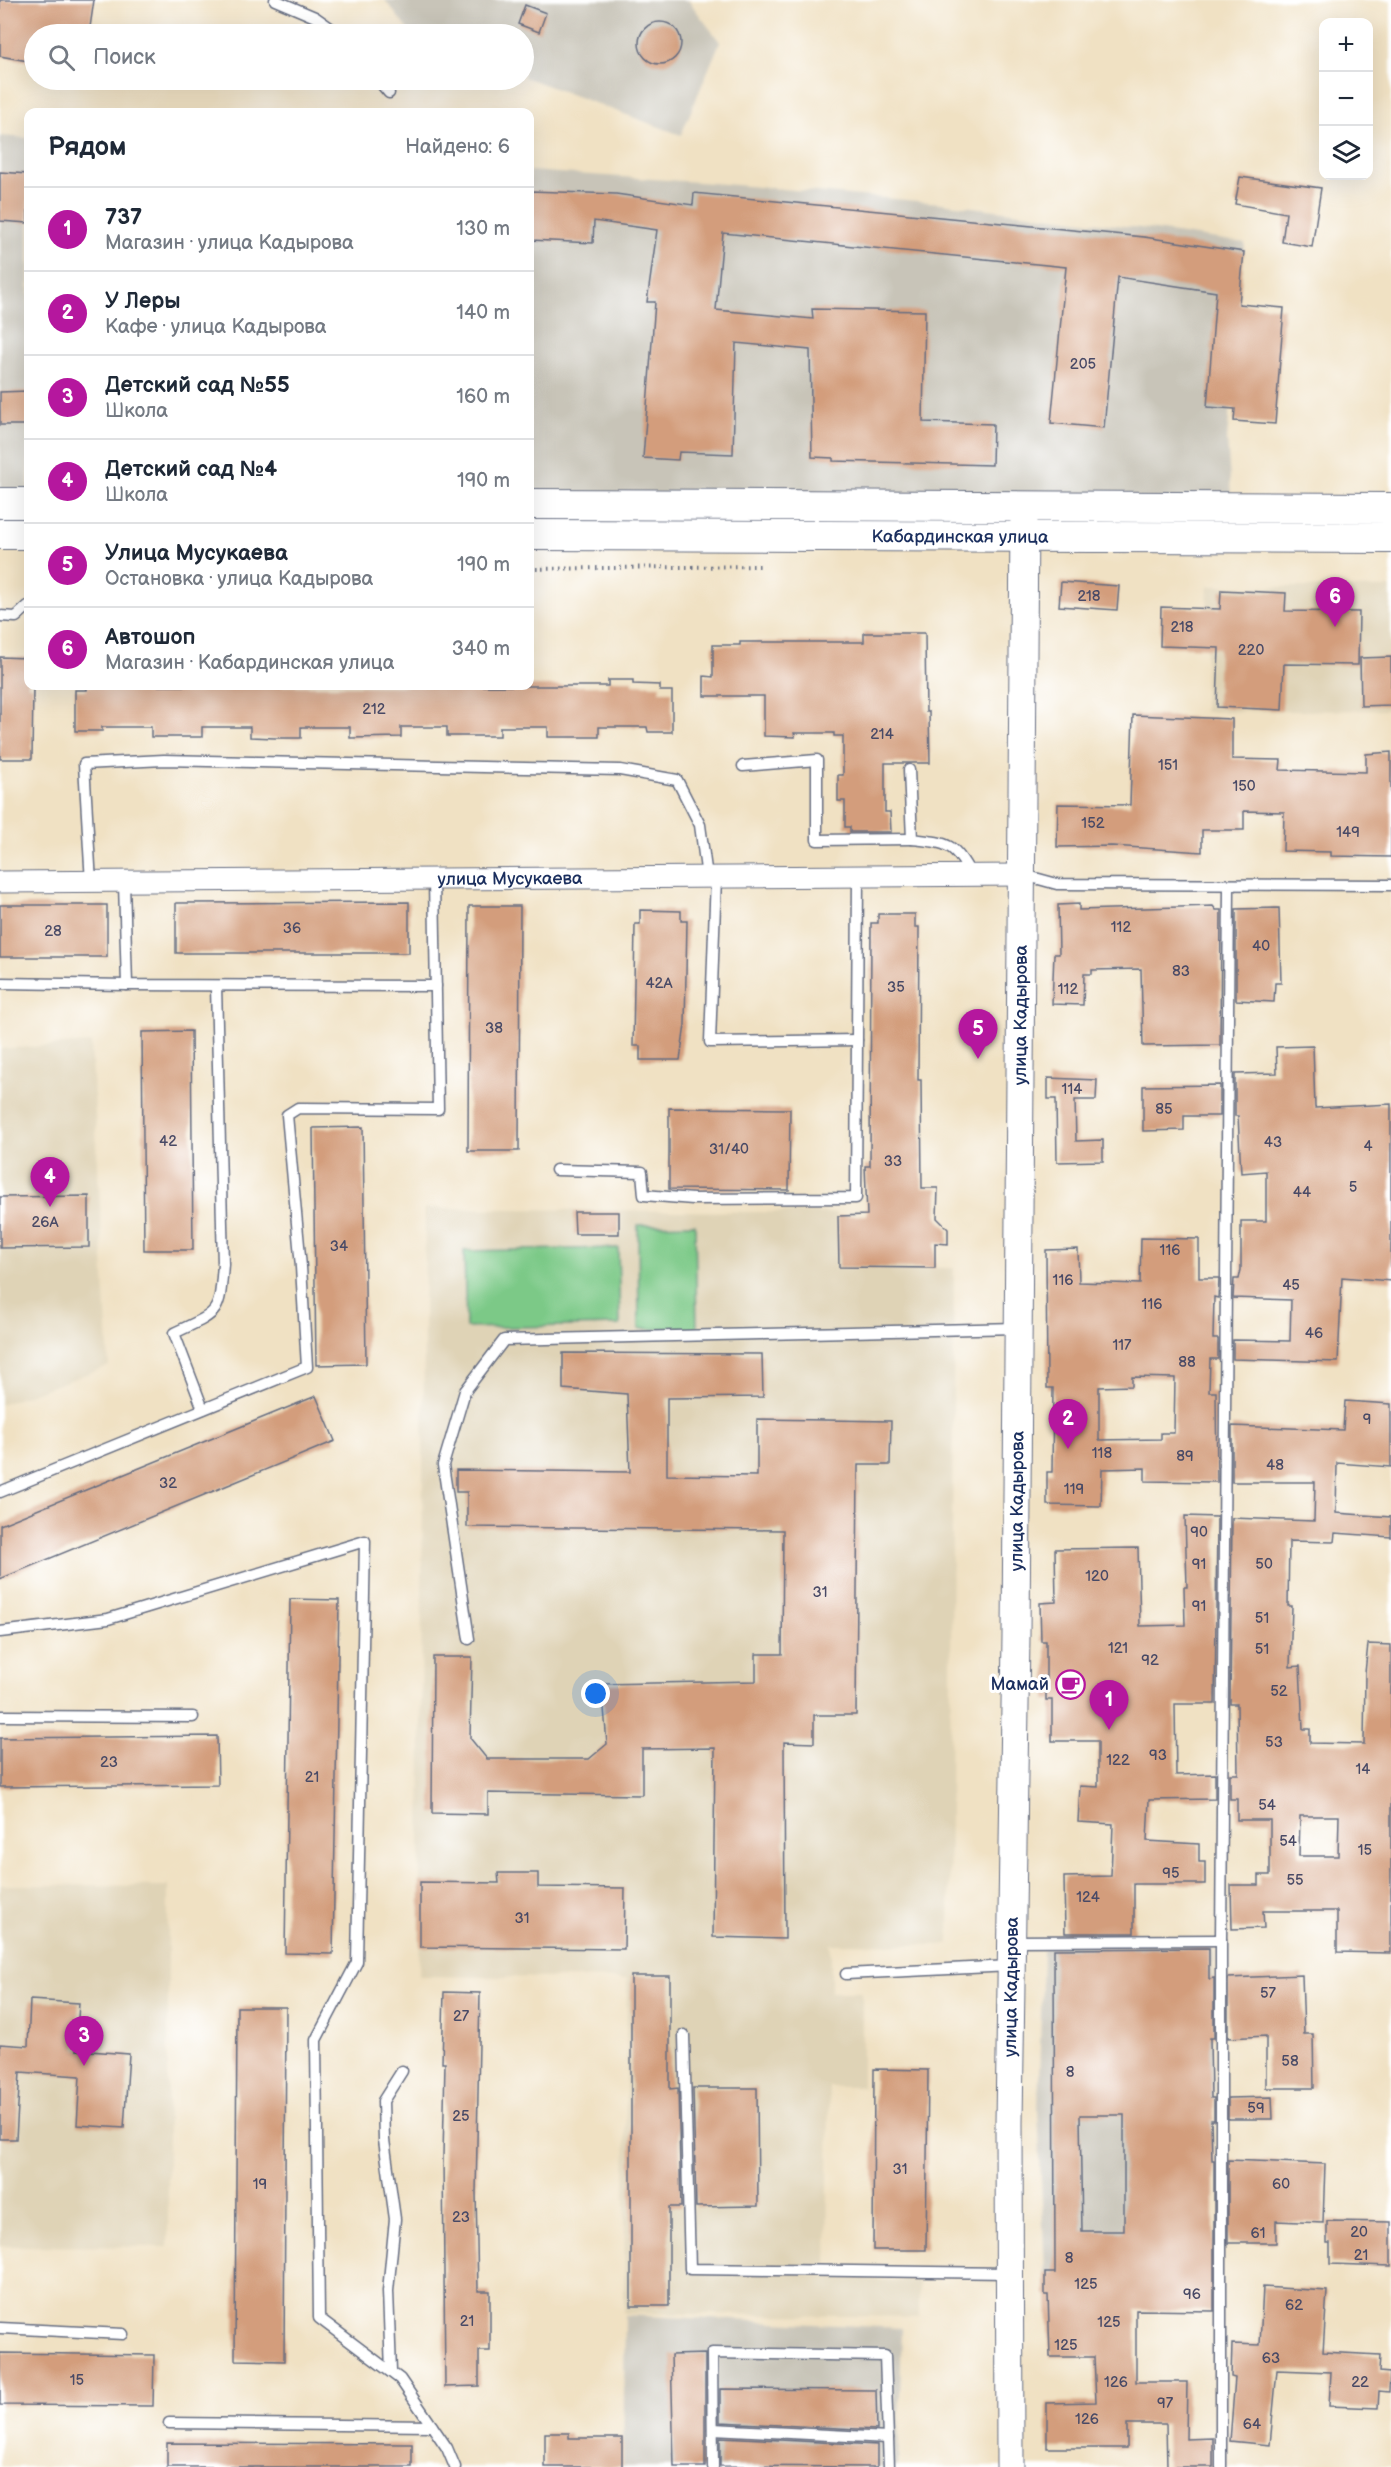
<!DOCTYPE html>
<html lang="ru">
<head>
<meta charset="utf-8">
<style>
  body { margin:0; font-family:"Balsamiq Sans",sans-serif; background:#f2f2f3; color:#1f2937 }
  .controls { position:absolute; right:18px; top:18px; display:grid; overflow:hidden; border-radius:12px; box-shadow:0 6px 24px #0002 }
  .controls button { width:54px; height:54px; display:grid; place-items:center; padding:0; border:0; border-bottom:2px solid #e0e1e3; background:#fff; color:#1f2937; font:30px sans-serif }
  .you { position:absolute; left:596px; top:1694px; width:21px; height:21px; margin:-15px; border:4px solid #fff; border-radius:50%; background:#1a73e8; box-shadow:0 0 0 9px #1a73e833 }
  .badge { display:grid; place-items:center; width:39px; height:39px; border-radius:50%; background:#b5179e; color:#fff; font-size:20px; font-weight:700 }
  .pin { position:absolute; translate:-50% -50px; filter:drop-shadow(0 2px 3px #0008) }
  .pin::after { content:''; position:absolute; top:32px; width:21px; height:18px; background:inherit; clip-path:polygon(0 0,100% 0,50% 100%) }
  .list { margin:0; padding:0; list-style:none }
  h2 { display:flex; justify-content:space-between; align-items:center; height:78px; margin:0; padding:0 24px; font-size:26px }
  h2 small { font-size:20px; font-weight:400; color:#747a83 }
  .list li { display:grid; grid-template-columns:39px 1fr auto; gap:18px; align-items:center; box-sizing:border-box; height:84px; padding:0 24px; border-top:2px solid #e0e1e3 }
  .list b { display:block; font-size:22px; white-space:nowrap }
  .list p { margin:0; font-size:20px; white-space:nowrap; color:#747a83 }
  .list em { font-size:20px; font-style:normal; color:#747a83 }
  .icon { flex:none; width:33px; height:33px; fill:none; stroke:currentColor; stroke-width:2; stroke-linecap:round; stroke-linejoin:round }
  .map { position:relative; flex:none; width:1391px; height:2467px; overflow:hidden }
  .search { position:absolute; background:#fff; box-shadow:0 6px 24px #0002; left:24px; top:24px; width:510px; height:66px; display:flex; align-items:center; gap:15px; box-sizing:border-box; padding:0 21px; border-radius:33px; color:#747a83; font-size:22px }
  .panel { position:absolute; background:#fff; box-shadow:0 6px 24px #0002; left:24px; top:108px; width:510px; height:582px; border-radius:12px }
  .map>svg:first-child { display:block }
  .built { fill:#dfd3b6 }
  .industrial { fill:#c8c4b8 }
  .green { fill:#7cc987; stroke:#4c7c72; stroke-width:1.5 }
  .building { fill:#d39d7c; fill-rule:evenodd }
  .lines { fill:none; stroke-linecap:round; stroke-linejoin:round }
  .service-casing { stroke:#666d81; stroke-width:13 }
  .minor-casing { stroke:#666d81; stroke-width:23 }
  .tertiary-casing { stroke:#666d81; stroke-width:29 }
  .secondary-casing { stroke:#666d81; stroke-width:32 }
  .path { stroke:#666d81; stroke-width:4; stroke-dasharray:1.5 4.5; stroke-linecap:butt }
  .service { stroke:#fff; stroke-width:10 }
  .minor { stroke:#fff; stroke-width:21 }
  .tertiary { stroke:#fff; stroke-width:27 }
  .secondary { stroke:#fff; stroke-width:30 }
  .labels { text-anchor:middle; stroke-width:6; stroke-linejoin:round; paint-order:stroke }
  .number-label { font-size:15px; fill:#494a66 }
  .street-label { font-size:18px; fill:#1b2f5e; stroke:#fff }
  .poi-label { font-size:18px; fill:#1b2f5e; stroke:#fff; text-anchor:end }
</style>
</head>
<body>
<div class="map">
<svg width="1391" height="2467" viewBox="0 0 1391 2467">
  <rect width="100%" height="100%" fill="#fff"/>
  <filter id="ink" filterUnits="userSpaceOnUse"><feTurbulence type="fractalNoise" baseFrequency=".0167" numOctaves="2"/><feDisplacementMap in="SourceGraphic" scale="12" xChannelSelector="R" yChannelSelector="G"/><feConvolveMatrix kernelMatrix="1 2 1 2 8 2 1 2 1" color-interpolation-filters="sRGB"/></filter>
  <filter id="wash" filterUnits="userSpaceOnUse"><feTurbulence type="fractalNoise" baseFrequency=".008" numOctaves="4" result="noise"/><feDisplacementMap in="SourceGraphic" scale="24" xChannelSelector="R" yChannelSelector="G"/><feGaussianBlur stdDeviation="1.35" result="paint"/><feColorMatrix in="noise" values="0 0 0 0 0 0 0 0 0 0 0 0 0 0 0 0 0 1.4 0 .05"/><feComposite in="paint" operator="in"/></filter>
  <g filter="url(#wash)">
    <rect width="100%" height="100%" fill="#f0e1c3"/>
    <g class="built">
      <polygon points="1208,586 1391,588 1391,710 1204,712"/>
      <polygon points="91,1043 109,1366 0,1405 0,1049"/>
      <polygon points="425,1208 837,1213 839,1267 954,1268 949,1945 831,1944 831,1992 862,1992 862,2087 829,2087 827,2279 919,2281 919,2317 624,2313 627,1979 419,1976"/>
      <polygon points="0,1885 168,1886 168,2247 0,2246"/>
    </g>
    <g class="industrial">
      <polygon points="385,0 688,0 720,42 681,135 524,77 524,34 411,34"/>
      <polygon points="0,136 28,138 28,503 0,503"/>
      <polygon points="530,171 713,183 940,203 1148,229 1245,243 1227,439 1232,507 530,504"/>
      <polygon points="1057,1940 1213,1945 1213,2271 1045,2273 1038,2110 1043,1950"/>
      <polygon points="625,2315 902,2328 898,2467 623,2467"/>
    </g>
    <g class="green">
      <polygon points="695,1224 697,1329 639,1329 638,1225"/>
      <polygon points="618,1248 620,1325 466,1328 464,1251"/>
    </g>
    <g id="blocks">
      <g class="building">
        <polygon points="0,0 94,0 89,34 34,34 34,62 0,56"/>
        <polygon points="525,5 546,13 539,32 518,24"/>
        <circle cx="660" cy="43" r="21"/>
        <polygon points="0,172 28,174 28,223 0,221"/>
        <polygon points="1240,177 1321,188 1312,247 1282,242 1286,213 1235,204"/>
        <polygon points="530,191 616,194 693,205 694,193 1144,237 1244,252 1239,304 1284,308 1275,424 1234,421 1235,409 1207,407 1216,292 1118,277 1104,428 1051,423 1066,267 723,233 716,310 813,319 812,309 925,311 923,422 993,424 992,465 833,461 833,458 812,457 810,350 736,343 733,454 679,452 678,460 643,458 655,302 647,302 657,230 594,221 593,243 530,240"/>
        <polygon points="28,391 28,425 0,425 0,392"/>
        <polygon points="1061,582 1119,586 1117,610 1059,606"/>
        <polygon points="1221,590 1286,593 1285,611 1359,612 1358,665 1284,664 1282,710 1217,707 1219,648 1160,646 1161,607 1220,609"/>
        <polygon points="864,633 925,633 926,712 929,712 930,763 885,763 885,812 890,812 891,832 850,832 850,827 845,827 845,801 838,801 838,775 843,775 843,736 834,736 834,733 794,733 795,737 764,736 764,696 704,696 704,676 713,677 713,645 740,645 740,642 864,642"/>
        <polygon points="0,657 28,658 28,686 33,686 32,759 0,759"/>
        <polygon points="1391,657 1391,705 1361,706 1360,658"/>
        <polygon points="608,680 633,680 633,684 660,685 660,691 672,691 672,732 648,732 647,727 599,727 599,737 548,737 548,727 500,727 500,736 447,736 447,727 401,727 401,737 350,738 350,727 301,727 301,738 275,738 250,737 250,727 202,727 202,737 151,737 151,727 102,727 102,731 75,731 75,690 87,690 87,686 608,686"/>
        <polygon points="1133,715 1232,719 1232,759 1281,760 1280,770 1366,772 1366,754 1391,752 1391,857 1331,856 1331,852 1283,851 1284,812 1244,811 1244,830 1202,830 1202,852 1112,846 1057,847 1058,804 1130,805"/>
        <polygon points="409,902 409,953 176,953 176,903"/>
        <polygon points="1079,904 1079,910 1213,906 1216,910 1221,910 1220,1045 1143,1046 1141,969 1092,970 1092,974 1084,974 1083,1005 1052,1004 1054,954 1059,954 1058,905"/>
        <rect x="0" y="905" width="107" height="52"/>
        <polygon points="469,906 520,906 519,1151 468,1151"/>
        <polygon points="1279,908 1281,983 1275,983 1274,1002 1236,1000 1236,909"/>
        <polygon points="640,910 681,911 681,921 687,921 685,1025 680,1060 640,1060 640,1046 633,1046 635,924 640,924"/>
        <polygon points="878,914 915,914 915,927 919,927 918,1080 921,1080 922,1188 938,1188 937,1218 948,1229 948,1244 935,1243 935,1268 839,1267 838,1216 867,1215 865,1166 870,1166 871,923 878,923"/>
        <polygon points="191,1031 193,1250 144,1250 142,1032"/>
        <polygon points="1313,1046 1315,1108 1391,1104 1391,1281 1342,1277 1338,1362 1233,1359 1233,1340 1290,1341 1291,1300 1233,1298 1234,1279 1239,1279 1241,1270 1241,1221 1266,1221 1266,1171 1241,1173 1238,1116 1235,1116 1235,1074 1277,1073 1276,1047"/>
        <polygon points="1048,1078 1097,1080 1096,1100 1075,1100 1076,1141 1103,1140 1103,1161 1057,1162 1056,1099 1048,1099"/>
        <polygon points="1220,1085 1220,1116 1184,1116 1184,1130 1143,1131 1143,1086"/>
        <polygon points="669,1108 790,1109 789,1190 669,1189"/>
        <polygon points="363,1127 366,1364 316,1365 313,1128"/>
        <polygon points="89,1196 89,1247 0,1248 0,1197"/>
        <polygon points="574,1212 619,1212 619,1234 575,1234"/>
        <path d="M1141,1238L1199,1239V1278H1219L1218,1298L1214,1297L1213,1339H1218V1359H1210L1209,1392H1216L1217,1482L1145,1481V1468L1102,1469L1101,1506L1047,1505V1472H1052L1053,1388H1047L1046,1250L1078,1249L1079,1282L1140,1284ZM1132,1377L1175,1378L1174,1433H1161V1439L1099,1440V1387L1132,1386Z"/>
        <polygon points="563,1353 762,1354 763,1397 667,1398 667,1475 757,1476 757,1419 891,1421 890,1465 858,1465 856,1715 814,1715 814,1743 784,1742 785,1939 713,1937 715,1748 642,1749 642,1795 488,1793 488,1814 432,1813 433,1657 472,1657 470,1738 487,1759 589,1759 607,1744 602,1684 756,1681 756,1654 782,1654 783,1530 467,1527 467,1492 456,1492 456,1470 630,1472 627,1394 563,1389"/>
        <polygon points="316,1396 335,1441 0,1579 0,1525"/>
        <path d="M1345,1401L1391,1404V1467L1337,1463L1336,1513L1391,1517V1537L1335,1533L1334,1542L1289,1541L1288,1606H1292L1290,1667L1300,1666L1303,1729H1310V1743L1364,1744L1365,1673L1368,1644L1391,1645V1953L1337,1952V1911H1263L1264,1928L1232,1929L1231,1885H1259V1875H1270V1820H1237V1799H1230V1774H1238L1237,1704H1230L1232,1518L1314,1521L1315,1482H1232V1426L1343,1430ZM1300,1816H1339L1338,1856H1299Z"/>
        <polygon points="1185,1516 1217,1517 1215,1704 1175,1704 1176,1775 1215,1774 1215,1799 1149,1800 1147,1841 1199,1844 1199,1862 1205,1862 1205,1884 1134,1884 1134,1933 1065,1933 1064,1877 1111,1876 1113,1824 1078,1822 1080,1786 1098,1787 1098,1741 1052,1741 1052,1700 1046,1700 1046,1641 1041,1641 1040,1603 1056,1602 1055,1549 1138,1548 1140,1626 1185,1625 1184,1587 1187,1587"/>
        <polygon points="290,1599 339,1600 333,1954 285,1953"/>
        <polygon points="217,1736 218,1785 0,1787 0,1738"/>
        <polygon points="498,1873 538,1873 538,1887 625,1888 624,1949 420,1947 420,1882 499,1883"/>
        <path d="M1209,1948V1979L1214,1978V2038H1210L1211,2098H1214V2120H1211L1212,2160H1214V2311L1136,2310V2382H1187L1186,2439L1213,2438V2467H1167L1166,2424H1127V2448H1047V2403L1096,2402L1094,2357H1050L1048,2295H1045V2273H1055L1054,1949ZM1080,2115H1124V2231H1082Z"/>
        <polygon points="1302,1975 1304,2034 1313,2034 1314,2088 1266,2088 1266,2036 1228,2038 1228,1978"/>
        <polygon points="631,1976 670,1976 670,2089 678,2088 681,2207 669,2207 669,2306 631,2306"/>
        <polygon points="444,1992 480,1993 476,2193 478,2291 490,2291 490,2351 479,2351 479,2386 445,2387 443,2156 445,2063 442,2063"/>
        <polygon points="30,2000 79,2003 76,2050 129,2054 124,2128 77,2125 80,2076 20,2072 16,2139 0,2139 0,2044 28,2046"/>
        <polygon points="237,2007 286,2007 284,2361 235,2360"/>
        <polygon points="874,2069 928,2070 926,2250 873,2250"/>
        <polygon points="693,2088 757,2088 758,2206 696,2207"/>
        <polygon points="1272,2097 1273,2119 1228,2119 1228,2098"/>
        <polygon points="1228,2160 1325,2164 1323,2223 1276,2221 1276,2243 1228,2243"/>
        <polygon points="1327,2221 1391,2222 1391,2266 1330,2264 1330,2243 1327,2243"/>
        <polygon points="1263,2287 1327,2291 1323,2352 1380,2355 1379,2372 1390,2373 1389,2392 1379,2391 1378,2408 1329,2406 1331,2372 1277,2370 1270,2445 1230,2441 1235,2378 1231,2377 1232,2344 1260,2345"/>
        <polygon points="0,2353 154,2355 153,2406 0,2405"/>
        <polygon points="705,2354 705,2467 674,2467 671,2355"/>
        <polygon points="720,2389 876,2390 877,2430 720,2422"/>
        <polygon points="545,2433 569,2433 569,2438 622,2438 622,2467 545,2467"/>
        <polygon points="720,2437 877,2445 877,2467 720,2466"/>
        <polygon points="167,2443 412,2444 412,2467 167,2467"/>
      </g>
    </g>
  </g>
  <g filter="url(#ink)">
    <use href="#blocks" fill-opacity="0" stroke="#666d81" stroke-width="1.5"/>
    <g class="lines">
      <defs>
        <g id="service">
          <polyline points="275,0 315,17 339,34"/>
          <polyline points="378,80 389,93"/>
          <polyline points="0,616 16,617 28,606"/>
          <polyline points="743,766 817,760 817,840 912,839"/>
          <path d="M909,770L912,839C947,843 954,842 971,875"/>
          <polyline points="1024,875 1057,884 1391,885"/>
          <polyline points="716,877 710,1042 857,1040"/>
          <polyline points="91,883 84,764 164,760 620,770 677,780 700,825 707,877"/>
          <polyline points="124,883 127,985 436,986"/>
          <polyline points="0,983 127,985"/>
          <polyline points="556,1170 642,1172 644,1195 693,1199 856,1198 858,876"/>
          <path d="M203,1409L174,1333C221,1311 219,1315 223,1264L216,986"/>
          <polyline points="0,1492 307,1367 301,1267 287,1115 298,1108 438,1109 434,880"/>
          <polyline points="0,1632 108,1619 365,1541 357,1962 316,2040 319,2318 400,2379 447,2448 455,2467"/>
          <polyline points="469,1639 443,1465 465,1391 504,1340 1017,1328"/>
          <polyline points="0,1716 193,1717"/>
          <polyline points="1012,1941 1221,1940"/>
          <polyline points="846,1974 1011,1966"/>
          <polyline points="684,2035 690,2269 1009,2273"/>
          <polyline points="0,2328 123,2334"/>
          <polyline points="391,2371 388,2291 395,2219 384,2140 383,2101 402,2071"/>
          <polyline points="169,2423 432,2426"/>
          <polyline points="713,2429 888,2438"/>
          <polyline points="713,2467 712,2353 885,2356 889,2467"/>
          <polyline points="1221,2467 1221,1940 1229,886"/>
        </g>
        <g id="minor">
          <path id="s1" d="M0,882L1021,875"/>
        </g>
        <g id="tertiary">
          <path id="s2" d="M1010,2467L1009,2123L1016,1636L1024,515"/>
        </g>
        <g id="secondary">
          <polyline points="0,503 28,503"/>
          <polyline points="530,504 1391,508"/>
          <polyline points="0,534 28,534"/>
          <path id="s3" d="M530,535L1391,538"/>
        </g>
      </defs>
      <use href="#service" class="service-casing"/>
      <use href="#minor" class="minor-casing"/>
      <use href="#tertiary" class="tertiary-casing"/>
      <use href="#secondary" class="secondary-casing"/>
      <polyline class="path" points="530,569 760,566"/>
      <use href="#service" class="service"/>
      <use href="#minor" class="minor"/>
      <use href="#tertiary" class="tertiary"/>
      <use href="#secondary" class="secondary"/>
    </g>
  </g>
  <defs>
    <symbol id="cafe-ring" viewBox="-11 -11 22 22"><circle r="9.5" fill="#fff" stroke="#b5179e" stroke-width="1.5"/><path d="M-5.5-4.5H6V0H3Q3 3.5 0 3.5H-2.5Q-5.5 3.5-5.5 0ZM3-3.2v2h1.7v-2ZM-6 4.5H4V6H-6Z" fill="#b5179e"/></symbol>
  </defs>
  <g fill-rule="evenodd">
    <use href="#cafe-ring" x="1054" y="1668" width="33" height="33"/>
  </g>
  <g class="labels">
    <g class="number-label">
      <text x="1083" y="369">205</text>
      <text x="1089" y="601">218</text>
      <text x="1182" y="632">218</text>
      <text x="1251" y="655">220</text>
      <text x="374" y="714">212</text>
      <text x="882" y="739">214</text>
      <text x="1168" y="770">151</text>
      <text x="1244" y="791">150</text>
      <text x="1093" y="828">152</text>
      <text x="1348" y="837">149</text>
      <text x="1121" y="932">112</text>
      <text x="292" y="933">36</text>
      <text x="53" y="936">28</text>
      <text x="1261" y="951">40</text>
      <text x="1181" y="976">83</text>
      <text x="659" y="988">42А</text>
      <text x="896" y="992">35</text>
      <text x="1068" y="994">112</text>
      <text x="494" y="1033">38</text>
      <text x="1072" y="1094">114</text>
      <text x="1164" y="1114">85</text>
      <text x="168" y="1146">42</text>
      <text x="1273" y="1147">43</text>
      <text x="1368" y="1151">4</text>
      <text x="729" y="1154">31/40</text>
      <text x="893" y="1166">33</text>
      <text x="1353" y="1192">5</text>
      <text x="1302" y="1197">44</text>
      <text x="45" y="1227">26А</text>
      <text x="339" y="1251">34</text>
      <text x="1170" y="1255">116</text>
      <text x="1063" y="1285">116</text>
      <text x="1291" y="1290">45</text>
      <text x="1152" y="1309">116</text>
      <text x="1314" y="1338">46</text>
      <text x="1122" y="1350">117</text>
      <text x="1187" y="1367">88</text>
      <text x="1367" y="1424">9</text>
      <text x="1102" y="1458">118</text>
      <text x="1185" y="1461">89</text>
      <text x="1275" y="1470">48</text>
      <text x="168" y="1488">32</text>
      <text x="1074" y="1494">119</text>
      <text x="1199" y="1537">90</text>
      <text x="1199" y="1569">91</text>
      <text x="1264" y="1569">50</text>
      <text x="1097" y="1581">120</text>
      <text x="820" y="1597">31</text>
      <text x="1199" y="1611">91</text>
      <text x="1262" y="1623">51</text>
      <text x="1118" y="1653">121</text>
      <text x="1262" y="1654">51</text>
      <text x="1150" y="1665">92</text>
      <text x="1279" y="1696">52</text>
      <text x="1274" y="1747">53</text>
      <text x="1158" y="1760">93</text>
      <text x="1118" y="1765">122</text>
      <text x="109" y="1767">23</text>
      <text x="1363" y="1774">14</text>
      <text x="312" y="1782">21</text>
      <text x="1267" y="1810">54</text>
      <text x="1288" y="1846">54</text>
      <text x="1365" y="1855">15</text>
      <text x="1171" y="1878">95</text>
      <text x="1295" y="1885">55</text>
      <text x="1088" y="1902">124</text>
      <text x="522" y="1923">31</text>
      <text x="1268" y="1998">57</text>
      <text x="461" y="2021">27</text>
      <text x="1290" y="2066">58</text>
      <text x="1070" y="2077">8</text>
      <text x="1256" y="2113">59</text>
      <text x="461" y="2121">25</text>
      <text x="900" y="2174">31</text>
      <text x="260" y="2189">19</text>
      <text x="1281" y="2189">60</text>
      <text x="461" y="2222">23</text>
      <text x="1359" y="2237">20</text>
      <text x="1258" y="2238">61</text>
      <text x="1361" y="2260">21</text>
      <text x="1069" y="2263">8</text>
      <text x="1086" y="2289">125</text>
      <text x="1192" y="2299">96</text>
      <text x="1294" y="2310">62</text>
      <text x="467" y="2326">21</text>
      <text x="1109" y="2327">125</text>
      <text x="1066" y="2350">125</text>
      <text x="1271" y="2363">63</text>
      <text x="77" y="2385">15</text>
      <text x="1116" y="2387">126</text>
      <text x="1360" y="2387">22</text>
      <text x="1165" y="2408">97</text>
      <text x="1087" y="2424">126</text>
      <text x="1252" y="2429">64</text>
    </g>
    <g class="street-label">
      <text dy="6" stroke="none"><textPath href="#s3" startOffset="430">Кабардинская улица</textPath></text>
      <text dy="6" stroke="none"><textPath href="#s1" startOffset="510">улица Мусукаева</textPath></text>
      <text dy="6" stroke="none"><textPath href="#s2" startOffset="1452">улица Кадырова</textPath></text>
      <text dy="6" stroke="none"><textPath href="#s2" startOffset="966">улица Кадырова</textPath></text>
      <text dy="6" stroke="none"><textPath href="#s2" startOffset="480">улица Кадырова</textPath></text>
    </g>
    <g class="poi-label">
      <text x="1049" y="1690">Мамай</text>
    </g>
  </g>
</svg>
<div class="controls">
<button>+</button>
<button>−</button>
<button><svg class="icon" aria-label="layers" viewBox="0 0 24 24"><path d="M12 4l9 5-9 5-9-5zM3 14l9 5 9-5"/></svg></button>
</div>
<div class="you"></div>
<div class="pin badge" style="left:1109px;top:1730px">1</div>
<div class="pin badge" style="left:1068px;top:1449px">2</div>
<div class="pin badge" style="left:84px;top:2066px">3</div>
<div class="pin badge" style="left:50px;top:1207px">4</div>
<div class="pin badge" style="left:978px;top:1059px">5</div>
<div class="pin badge" style="left:1335px;top:627px">6</div>
<div class="search"><svg class="icon" aria-label="search" viewBox="0 0 24 24"><circle cx="10" cy="10" r="6"/><path d="M15 15l6 6"/></svg>Поиск</div>
<section class="panel">
<h2>Рядом<small>Найдено: 6</small></h2>
<ul class="list">
<li><span class="badge">1</span><div><b>737</b><p>Магазин · улица Кадырова</p></div><em>130 m</em></li>
<li><span class="badge">2</span><div><b>У Леры</b><p>Кафе · улица Кадырова</p></div><em>140 m</em></li>
<li><span class="badge">3</span><div><b>Детский сад №55</b><p>Школа</p></div><em>160 m</em></li>
<li><span class="badge">4</span><div><b>Детский сад №4</b><p>Школа</p></div><em>190 m</em></li>
<li><span class="badge">5</span><div><b>Улица Мусукаева</b><p>Остановка · улица Кадырова</p></div><em>190 m</em></li>
<li><span class="badge">6</span><div><b>Автошоп</b><p>Магазин · Кабардинская улица</p></div><em>340 m</em></li>
</ul>
</section>
</div>
</body>
</html>
